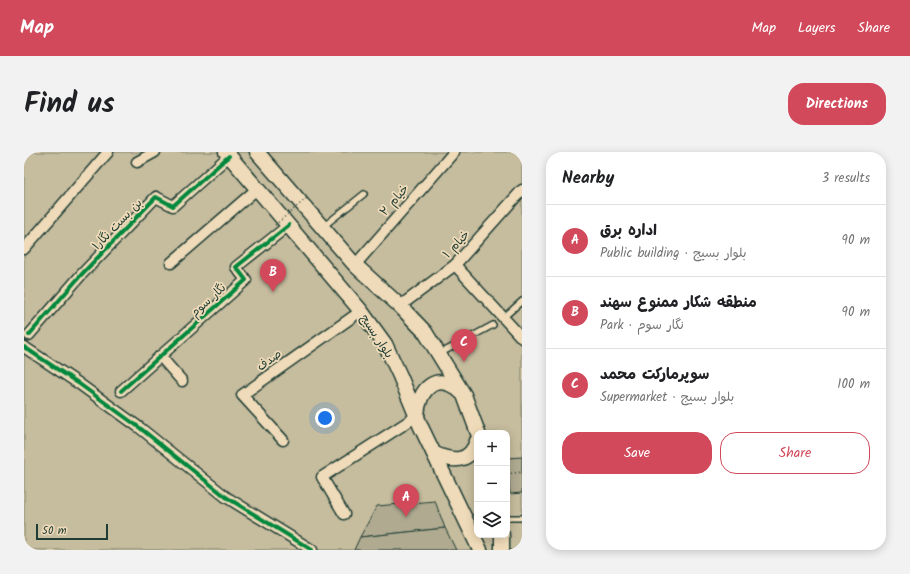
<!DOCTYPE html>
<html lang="en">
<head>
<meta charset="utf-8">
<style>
  body { margin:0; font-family:Kalam,"Playpen Sans Arabic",sans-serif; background:#f2f2f2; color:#202124 }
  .controls { position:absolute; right:12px; bottom:12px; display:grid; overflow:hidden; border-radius:8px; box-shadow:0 2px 10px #0003 }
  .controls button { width:36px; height:36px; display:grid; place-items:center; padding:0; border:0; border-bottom:1px solid #e0e0e0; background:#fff; color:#202124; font:20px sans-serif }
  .scale { position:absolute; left:12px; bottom:10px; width:72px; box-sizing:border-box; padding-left:4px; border:2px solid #1f3d34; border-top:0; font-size:11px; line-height:14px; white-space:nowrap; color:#1f3d34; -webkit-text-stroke:3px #efdbb9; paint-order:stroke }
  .you { position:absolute; left:301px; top:266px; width:14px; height:14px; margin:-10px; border:3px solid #fff; border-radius:50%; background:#1a73e8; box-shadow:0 0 0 6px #1a73e833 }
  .badge { display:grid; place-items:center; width:26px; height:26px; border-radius:50%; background:#d1495b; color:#fff; font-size:13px; font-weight:700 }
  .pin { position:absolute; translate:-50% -33px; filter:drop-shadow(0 1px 2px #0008) }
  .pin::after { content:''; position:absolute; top:21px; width:14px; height:12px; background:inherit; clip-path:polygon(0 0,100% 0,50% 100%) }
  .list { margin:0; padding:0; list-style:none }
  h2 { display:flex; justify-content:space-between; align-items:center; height:52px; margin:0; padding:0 16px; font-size:17px }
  h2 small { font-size:13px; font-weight:400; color:#757577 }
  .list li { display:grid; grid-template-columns:26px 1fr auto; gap:12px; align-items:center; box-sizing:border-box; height:72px; padding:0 16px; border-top:1px solid #e0e0e0 }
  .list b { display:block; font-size:15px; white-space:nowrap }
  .list p { margin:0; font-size:13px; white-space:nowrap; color:#757577 }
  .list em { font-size:13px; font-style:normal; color:#757577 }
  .actions { display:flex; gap:8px; padding:12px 16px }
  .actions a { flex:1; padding:9px 0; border:1px solid #d1495b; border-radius:16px; text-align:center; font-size:14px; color:#d1495b }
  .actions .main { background:#d1495b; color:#fff }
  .icon { flex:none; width:22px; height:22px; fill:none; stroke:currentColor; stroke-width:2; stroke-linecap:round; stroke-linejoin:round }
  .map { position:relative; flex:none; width:498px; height:398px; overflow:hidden; border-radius:16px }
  header { display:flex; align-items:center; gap:24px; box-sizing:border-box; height:56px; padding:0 20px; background:#d1495b; color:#fff }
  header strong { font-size:19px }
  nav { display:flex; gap:22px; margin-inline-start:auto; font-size:14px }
  .intro { display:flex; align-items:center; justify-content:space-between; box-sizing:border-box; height:96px; padding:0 24px }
  h1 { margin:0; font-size:28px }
  .button { padding:10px 18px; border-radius:16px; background:#d1495b; color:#fff; font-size:14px; font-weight:700 }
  main { display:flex; gap:24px; padding:0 24px }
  aside { flex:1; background:#fff; border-radius:16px; box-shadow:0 2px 10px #0003 }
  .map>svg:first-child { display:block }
  .green { fill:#c6bc9e; stroke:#727c69; fill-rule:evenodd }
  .building { fill:#afaa90; stroke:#1f3d34 }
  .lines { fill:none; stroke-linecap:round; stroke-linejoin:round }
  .lane-casing { stroke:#1f3d34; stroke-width:8 }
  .street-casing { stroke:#1f3d34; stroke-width:13 }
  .secondary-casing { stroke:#1f3d34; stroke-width:17 }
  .path { stroke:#1f3d34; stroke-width:1.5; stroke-dasharray:1 3; stroke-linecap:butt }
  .lane { stroke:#efdbb9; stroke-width:5 }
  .street { stroke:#efdbb9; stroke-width:10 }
  .secondary { stroke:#efdbb9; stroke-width:14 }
  .path-bridge { stroke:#1f3d34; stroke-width:1.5; stroke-dasharray:1 3; stroke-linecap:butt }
  .cycleway-casing { stroke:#efdbb9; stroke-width:6 }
  .cycleway { stroke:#00873e; stroke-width:4 }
  .labels { text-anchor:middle; stroke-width:3.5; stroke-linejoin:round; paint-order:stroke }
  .street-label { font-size:12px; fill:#1f3d34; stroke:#efdbb9 }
</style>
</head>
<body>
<header>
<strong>Map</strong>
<nav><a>Map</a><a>Layers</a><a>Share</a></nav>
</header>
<div class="intro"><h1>Find us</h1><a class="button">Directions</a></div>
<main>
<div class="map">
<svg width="498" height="398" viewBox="0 0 498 398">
  <rect width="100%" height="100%" fill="#e7d5b4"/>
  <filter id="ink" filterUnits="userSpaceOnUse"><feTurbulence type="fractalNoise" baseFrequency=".025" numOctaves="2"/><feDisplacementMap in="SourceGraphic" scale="8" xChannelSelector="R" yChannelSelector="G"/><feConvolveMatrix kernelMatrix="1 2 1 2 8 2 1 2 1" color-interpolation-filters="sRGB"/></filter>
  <g filter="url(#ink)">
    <path class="green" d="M0,0H498V398H0ZM453,281H483V383H453Z"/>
    <g class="building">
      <polygon points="498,305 498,341 486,342 483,306"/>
      <polygon points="411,349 421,376 336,385 353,354"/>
      <polygon points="453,361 453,373 446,363"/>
      <polygon points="421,376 432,398 330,398 336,385"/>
    </g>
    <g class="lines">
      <defs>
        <g id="lane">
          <polyline points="300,74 340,42"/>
          <polyline points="479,166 498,149"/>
          <polyline points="417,201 469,173"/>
          <polyline points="483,366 498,366"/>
        </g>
        <g id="street">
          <polyline points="113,10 131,0"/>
          <polyline points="0,97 84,0"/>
          <polyline points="147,111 234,36"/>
          <polyline points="331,113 430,0"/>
          <polyline points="431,113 498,186"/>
          <polyline points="376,154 431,113 498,38"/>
          <polyline points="5,183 57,123 132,45 149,54 205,4"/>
          <polyline points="0,195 54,231 116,276 202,345 288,398"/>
          <polyline points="136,204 158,229"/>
          <polyline points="97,239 222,128 212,115 265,73"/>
          <polyline points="259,288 218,243 337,159"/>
          <polyline points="320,362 298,325 393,264"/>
        </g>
        <g id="secondary">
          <polyline points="202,0 337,159 361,192 376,224 397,275 456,398"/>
          <polyline points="233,0 331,113 376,154 401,180 440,243 454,281"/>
          <path d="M393,264C394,237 413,218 437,240"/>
          <path d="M411,302C429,310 446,311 453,289"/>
          <polyline points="478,383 478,398"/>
        </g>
      </defs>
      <use href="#lane" class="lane-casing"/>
      <use href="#street" class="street-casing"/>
      <use href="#secondary" class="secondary-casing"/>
      <polyline class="path" points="483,322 498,320"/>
      <use href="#lane" class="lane"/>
      <use href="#street" class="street"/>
      <use href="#secondary" class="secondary"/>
      <polyline class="path-bridge" points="251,73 283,46"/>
      <defs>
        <g id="cycleway">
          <polyline points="5,183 57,123 132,45 149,54 205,4"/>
          <polyline points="0,195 54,231 116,276 202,345 288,398"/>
          <polyline points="97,239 222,128 212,115 265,73"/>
        </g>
      </defs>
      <use href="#cycleway" class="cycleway-casing"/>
      <use href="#cycleway" class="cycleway"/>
    </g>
  </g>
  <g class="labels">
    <g class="street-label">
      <text transform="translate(370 48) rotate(-49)" y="4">خیام ۲</text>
      <text transform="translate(93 72) rotate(-46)" y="4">بن بست نگار۱</text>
      <text transform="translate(432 92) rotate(-47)" y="4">خیام ۱</text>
      <text transform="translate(184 148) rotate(-42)" y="4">نگار سوم</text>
      <text transform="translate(353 184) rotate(57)" y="4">بلوار بسیج</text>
      <text transform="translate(245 208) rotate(-36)" y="4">صدف</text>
    </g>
  </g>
</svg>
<div class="controls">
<button>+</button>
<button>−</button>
<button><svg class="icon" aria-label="layers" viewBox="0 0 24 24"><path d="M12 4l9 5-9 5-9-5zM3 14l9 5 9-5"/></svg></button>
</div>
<div class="scale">50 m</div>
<div class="you"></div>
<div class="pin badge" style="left:382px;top:365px">A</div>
<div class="pin badge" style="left:249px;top:140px">B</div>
<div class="pin badge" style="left:440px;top:210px">C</div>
</div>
<aside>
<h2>Nearby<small>3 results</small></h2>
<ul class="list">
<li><span class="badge">A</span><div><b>اداره برق</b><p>Public building · بلوار بسیج</p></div><em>90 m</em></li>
<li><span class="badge">B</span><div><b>منطقه شکار ممنوع سهند</b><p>Park · نگار سوم</p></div><em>90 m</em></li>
<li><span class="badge">C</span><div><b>سوپرمارکت محمد</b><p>Supermarket · بلوار بسیج</p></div><em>100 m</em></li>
</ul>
<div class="actions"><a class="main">Save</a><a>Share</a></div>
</aside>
</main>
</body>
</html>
